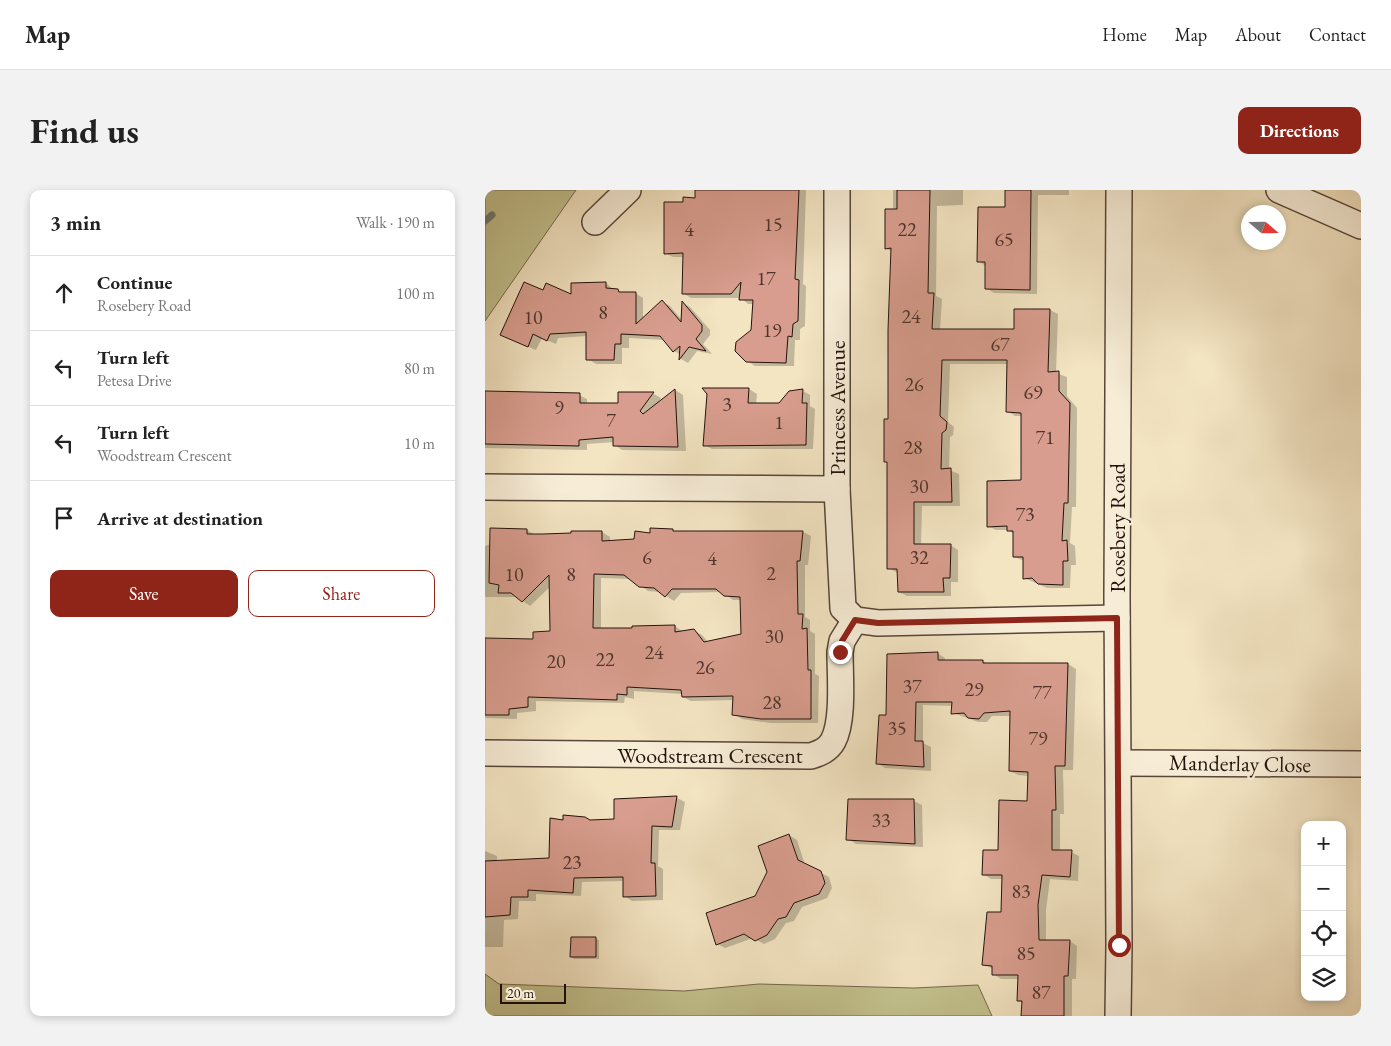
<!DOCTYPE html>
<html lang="en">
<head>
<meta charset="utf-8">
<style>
  body { margin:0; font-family:"EB Garamond",serif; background:#f2f2f2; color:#222 }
  .controls { position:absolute; right:15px; bottom:15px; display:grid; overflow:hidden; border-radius:10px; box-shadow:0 2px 8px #0003 }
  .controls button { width:45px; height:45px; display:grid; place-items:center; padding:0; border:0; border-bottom:1px solid #e0e0e0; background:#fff; color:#222; font:25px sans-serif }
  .compass { position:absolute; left:756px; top:15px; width:45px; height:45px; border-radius:50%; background:#fff; box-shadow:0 2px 8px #0003; rotate:110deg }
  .scale { position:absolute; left:15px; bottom:12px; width:66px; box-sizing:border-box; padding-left:5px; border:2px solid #23120d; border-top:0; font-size:14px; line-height:18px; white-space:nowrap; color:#23120d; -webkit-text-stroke:4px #f7edd7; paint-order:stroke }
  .stop { position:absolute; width:15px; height:15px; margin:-11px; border:4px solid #8f2418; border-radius:50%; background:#fff }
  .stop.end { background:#8f2418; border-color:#fff; box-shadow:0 1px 5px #0008 }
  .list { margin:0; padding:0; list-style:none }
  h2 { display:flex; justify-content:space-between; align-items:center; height:65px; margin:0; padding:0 20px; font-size:21px }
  h2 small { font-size:16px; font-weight:400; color:#767676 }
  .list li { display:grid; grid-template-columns:32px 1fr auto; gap:15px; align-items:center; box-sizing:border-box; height:75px; padding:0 20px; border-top:1px solid #e0e0e0 }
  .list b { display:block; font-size:19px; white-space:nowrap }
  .list p { margin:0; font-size:16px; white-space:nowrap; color:#767676 }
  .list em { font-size:16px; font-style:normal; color:#767676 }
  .actions { display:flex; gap:10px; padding:15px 20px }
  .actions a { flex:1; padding:11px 0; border:1px solid #8f2418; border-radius:10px; text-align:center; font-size:18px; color:#8f2418 }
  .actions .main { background:#8f2418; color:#fff }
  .icon { flex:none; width:28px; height:28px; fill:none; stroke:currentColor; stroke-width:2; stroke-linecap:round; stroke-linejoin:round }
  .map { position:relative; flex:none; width:876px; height:826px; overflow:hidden; border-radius:10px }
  header { display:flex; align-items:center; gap:30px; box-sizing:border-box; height:70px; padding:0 25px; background:#fff; border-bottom:1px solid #e0e0e0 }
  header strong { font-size:24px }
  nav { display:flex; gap:28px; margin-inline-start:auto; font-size:18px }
  .intro { display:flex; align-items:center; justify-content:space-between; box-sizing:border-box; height:120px; padding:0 30px }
  h1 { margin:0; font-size:35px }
  .button { padding:12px 22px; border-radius:10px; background:#8f2418; color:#fff; font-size:18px; font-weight:700 }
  main { display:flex; gap:30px; padding:0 30px }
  aside { flex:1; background:#fff; border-radius:10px; box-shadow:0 2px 8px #0003 }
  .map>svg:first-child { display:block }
  .green { fill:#c3c28e; stroke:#736a4e }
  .shadow { fill:#0003; fill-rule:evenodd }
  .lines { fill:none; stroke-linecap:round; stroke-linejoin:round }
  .stream { stroke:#6c7974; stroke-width:7 }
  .building { fill:#d89d8e; stroke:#23120d; fill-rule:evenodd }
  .minor-casing { stroke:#57463a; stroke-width:28 }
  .minor { stroke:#f7edd7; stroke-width:25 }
  .route { stroke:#8f2418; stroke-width:6 }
  .labels { text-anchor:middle; stroke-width:5; stroke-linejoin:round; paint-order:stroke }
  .number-label { font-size:20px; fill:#50352d }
  .street-label { font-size:22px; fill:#23120d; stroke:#f7edd7 }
</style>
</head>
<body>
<header>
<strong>Map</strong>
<nav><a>Home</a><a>Map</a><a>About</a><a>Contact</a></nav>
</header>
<div class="intro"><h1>Find us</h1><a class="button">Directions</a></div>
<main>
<aside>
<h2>3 min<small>Walk · 190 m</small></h2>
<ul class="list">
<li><svg class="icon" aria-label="ahead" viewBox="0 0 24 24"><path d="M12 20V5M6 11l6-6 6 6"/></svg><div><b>Continue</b><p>Rosebery Road</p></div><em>100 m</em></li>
<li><svg class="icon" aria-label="left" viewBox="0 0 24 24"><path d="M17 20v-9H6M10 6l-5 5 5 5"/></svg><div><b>Turn left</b><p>Petesa Drive</p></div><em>80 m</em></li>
<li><svg class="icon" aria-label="left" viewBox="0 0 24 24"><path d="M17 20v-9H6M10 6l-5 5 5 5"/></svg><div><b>Turn left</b><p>Woodstream Crescent</p></div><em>10 m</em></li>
<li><svg class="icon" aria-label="arrive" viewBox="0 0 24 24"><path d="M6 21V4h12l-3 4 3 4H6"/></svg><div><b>Arrive at destination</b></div></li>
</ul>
<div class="actions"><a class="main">Save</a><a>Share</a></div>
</aside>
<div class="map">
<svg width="876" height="826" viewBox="0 0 876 826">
  <rect width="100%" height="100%" fill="#f3e4c2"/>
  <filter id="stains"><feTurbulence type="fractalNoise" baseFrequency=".004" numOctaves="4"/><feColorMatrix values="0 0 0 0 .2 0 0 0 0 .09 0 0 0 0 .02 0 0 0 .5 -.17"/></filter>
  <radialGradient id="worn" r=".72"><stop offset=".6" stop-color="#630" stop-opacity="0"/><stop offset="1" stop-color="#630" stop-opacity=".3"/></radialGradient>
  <g class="green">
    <polygon points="0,0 91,0 0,131"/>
    <polygon points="0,784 14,794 199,801 274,794 429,798 493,795 507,826 0,826"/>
  </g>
  <g class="shadow">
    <polygon points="211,0 321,0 318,94 321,96 320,136 315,139 315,150 310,150 309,176 270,176 262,171 269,114 263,114 256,108 206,108 198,103 200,67 188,67 180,63 199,14 211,9"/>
    <polygon points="408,0 478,0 478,15 452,16 451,106 457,109 455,140 530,140 565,120 573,124 571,183 582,187 582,206 592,218 591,317 587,317 585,353 590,356 591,375 586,375 585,398 562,398 539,388 540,371 529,367 529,344 523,340 511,340 503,336 537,291 538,226 530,226 522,221 523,174 465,174 463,232 469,237 468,245 465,247 464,280 474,284 475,316 437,316 436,356 465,355 473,360 473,392 466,392 466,406 422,406 414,402 413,383 403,378 403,273 400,271 404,230 407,62 401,58 408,20"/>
    <polygon points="521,0 584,0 584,5 553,5 552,104 509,103 501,98 501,76 493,71 522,19"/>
    <polygon points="121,93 129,100 139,103 150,103 158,108 158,129 177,112 185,116 197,130 198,113 205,117 225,140 225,145 218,154 227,164 212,161 203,173 196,169 196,165 189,161 179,150 144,148 144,158 137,158 137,174 111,174 103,169 102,146 73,148 71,154 57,148 51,160 25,149 59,101 87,106 88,95"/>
    <polygon points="219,199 264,199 272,204 271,214 295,214 318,201 325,205 325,216 330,219 328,259 227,259 219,255 223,204"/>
    <polygon points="190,200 198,205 201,261 137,260 130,255 130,252 102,254 102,260 0,258 0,203 94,205 102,209 102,214 134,214 134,203 169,204 176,208 172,215"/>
    <path d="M42,340L50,345L117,342L125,347V351L151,350L187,340L192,342H318L326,346L323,375H320V427L325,430V441L330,444V484L334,486L333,533H285L257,529L249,524V510L206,511L198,507V504L149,501V509L140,507L139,513L51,511V521L32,523V529L0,528V450H50L67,442L66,396L45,416L32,407H0V356ZM116,388L146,389L163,401L175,402L189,411L196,403L237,402L248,410H257V445L223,452L217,445L208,440L197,441L190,436L148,440L116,439Z"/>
    <polygon points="452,463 460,468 460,471 498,471 503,474 583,474 591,479 588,580 578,580 579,624 575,624 575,662 586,662 594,666 593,691 565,689 561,720 561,751 585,751 592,756 591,789 587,789 587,826 538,826 538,813 533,811 534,789 516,789 508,784 508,779 498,774 517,724 519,689 506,689 498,684 543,612 544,586 533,585 525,581 526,526 507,526 502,532 493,532 468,523 468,516 438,515 438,553 446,557 446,581 400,578 392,573 402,526"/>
    <polygon points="192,608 200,612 195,640 174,640 173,676 178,679 178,710 147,711 139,706 139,691 97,692 96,706 51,704 51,711 34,711 33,729 19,730 18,757 0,757 0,661 12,666 12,672 65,669 104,631 130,630 131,610"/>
    <polygon points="429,611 437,615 438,657 371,654 363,649"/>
    <polygon points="304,645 312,650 320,675 344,687 347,698 342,708 317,717 309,731 301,733 290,749 279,754 268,748 240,758 232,754 271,707"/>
    <polygon points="110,748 114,750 114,769 89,769 86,767"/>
  </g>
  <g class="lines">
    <polyline class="stream" points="0,31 7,25"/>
  </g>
  <g class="building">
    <polygon points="210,0 314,0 310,89 314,90 313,131 308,134 307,147 303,146 301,173 261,172 250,161 251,152 266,140 268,110 254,110 256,92 246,104 197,104 198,63 179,64 179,12 198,12 198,7 210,8"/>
    <polygon points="412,0 445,0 443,103 449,103 447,139 529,139 529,119 565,119 563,182 574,181 574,201 585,213 583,313 579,313 577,351 582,350 583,371 578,371 578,395 553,394 547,388 538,389 538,367 528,367 528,341 522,341 522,336 502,337 502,291 536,290 536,223 521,222 522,170 457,170 455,226 462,232 461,240 457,243 456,279 466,278 467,312 429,312 429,354 466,354 465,388 458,388 459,402 413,402 412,379 402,379 402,272 399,272 399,229 403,229 403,140 406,58 400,59 400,19 412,19"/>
    <polygon points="520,0 546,0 545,100 500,99 500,72 492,72 493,17 520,17"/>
    <polygon points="39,92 58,100 61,93 86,104 86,93 121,92 121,98 133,99 134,102 151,102 151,134 177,110 196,132 197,111 217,135 217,141 211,149 221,161 204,157 194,170 195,156 188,162 175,146 136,144 136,154 130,154 129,170 101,170 101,142 65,144 62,151 48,144 43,157 15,145"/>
    <polygon points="217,198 264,198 263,213 294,213 304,201 318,199 317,213 322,213 321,255 218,256 222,204"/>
    <polygon points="190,199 193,257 128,256 128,247 94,250 94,256 0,254 0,201 95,203 95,213 133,213 133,202 169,202 155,221 158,224"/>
    <path d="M5,338L42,339V344H58L86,343V341H117V351L149,349L150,341L165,343V338L188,339V341H318L315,371H312L313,424H318L317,439L322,438L323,480H326V529H276L247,525L248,506L197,507L196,500L142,497V505L132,504V510L43,507V517L24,519V525H0V448L48,449V442L65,441L64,385L37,412L26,403H13L14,395L4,393ZM109,384L139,385L154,397L169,398L180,407L187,399H231L239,406L255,407L256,444L219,452L209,439L190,442V435L147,436V438H108Z"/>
    <polygon points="453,462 453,470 498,470 498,473 583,473 580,576 570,576 571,620 567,620 567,660 587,660 585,687 557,685 553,715 554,750 585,750 583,786 579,786 579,826 536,826 537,811 532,811 533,785 507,785 507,776 497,775 502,722 516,722 517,685 497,685 498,660 513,660 514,610 542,611 543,582 524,581 525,521 499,523 494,529 483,528 479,523 466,524 467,512 431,512 430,551 438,551 439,577 391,574 394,525 401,525 402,464"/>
    <polygon points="192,606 187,637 167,636 166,673 170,673 171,706 138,707 138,687 89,688 88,703 43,700 43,707 26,707 25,725 0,727 0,671 64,668 65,628 78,630 78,625 100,627 105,630 129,629 129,609"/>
    <polygon points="363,609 429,609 430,654 361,650"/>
    <polygon points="304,644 313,670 336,681 340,693 334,704 309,713 301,727 293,729 282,745 270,751 259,744 231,755 221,723 270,706 282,682 273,656"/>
    <polygon points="86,747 111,747 111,767 85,767"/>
  </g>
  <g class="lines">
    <defs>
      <g id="minor">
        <polyline points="352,0 352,299 358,418 370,430 393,433 632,428"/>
        <polyline points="794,0 876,36"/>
        <polyline points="110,32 143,0"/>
        <polyline points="0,297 352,299"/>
        <path d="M0,563L326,566C335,563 343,560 348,551C359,531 355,486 355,462L357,451L370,430"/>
        <polyline points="634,573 876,574"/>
        <polyline points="633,826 634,755 632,406 634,0"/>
      </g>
    </defs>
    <use href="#minor" class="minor-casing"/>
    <use href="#minor" class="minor"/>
  </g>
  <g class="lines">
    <polyline class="route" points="355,462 357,451 370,430 393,433 632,428 634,755"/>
  </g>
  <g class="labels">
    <g class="number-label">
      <text x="288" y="41">15</text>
      <text x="204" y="46">4</text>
      <text x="422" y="46">22</text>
      <text x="519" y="56">65</text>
      <text x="281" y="95">17</text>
      <text x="118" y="129">8</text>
      <text x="426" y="133">24</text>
      <text x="48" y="134">10</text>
      <text x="287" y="147">19</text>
      <text x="515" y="161">67</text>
      <text x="429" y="201">26</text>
      <text x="548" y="209">69</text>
      <text x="242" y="221">3</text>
      <text x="74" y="224">9</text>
      <text x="126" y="237">7</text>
      <text x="294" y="239">1</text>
      <text x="560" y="254">71</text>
      <text x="428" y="264">28</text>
      <text x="434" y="303">30</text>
      <text x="540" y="331">73</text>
      <text x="162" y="374">6</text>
      <text x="434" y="374">32</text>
      <text x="227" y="375">4</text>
      <text x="286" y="390">2</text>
      <text x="29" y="391">10</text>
      <text x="86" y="391">8</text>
      <text x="289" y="453">30</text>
      <text x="169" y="469">24</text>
      <text x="120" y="476">22</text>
      <text x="71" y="478">20</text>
      <text x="220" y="484">26</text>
      <text x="427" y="503">37</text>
      <text x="489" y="506">29</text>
      <text x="557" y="509">77</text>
      <text x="287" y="519">28</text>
      <text x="412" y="545">35</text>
      <text x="553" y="555">79</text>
      <text x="396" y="637">33</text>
      <text x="87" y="679">23</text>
      <text x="536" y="708">83</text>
      <text x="541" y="770">85</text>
      <text x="556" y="809">87</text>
    </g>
    <g class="street-label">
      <text transform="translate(352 218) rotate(-90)" y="8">Princess Avenue</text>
      <text transform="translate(632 338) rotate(-90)" y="8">Rosebery Road</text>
      <text x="225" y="573">Woodstream Crescent</text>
      <text transform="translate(755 573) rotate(1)" y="8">Manderlay Close</text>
    </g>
  </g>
  <rect width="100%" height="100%" filter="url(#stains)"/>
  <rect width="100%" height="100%" fill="url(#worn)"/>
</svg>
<div class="controls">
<button>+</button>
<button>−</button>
<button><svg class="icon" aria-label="locate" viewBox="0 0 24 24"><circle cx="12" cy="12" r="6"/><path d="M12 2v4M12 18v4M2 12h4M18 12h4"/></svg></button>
<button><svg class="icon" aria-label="layers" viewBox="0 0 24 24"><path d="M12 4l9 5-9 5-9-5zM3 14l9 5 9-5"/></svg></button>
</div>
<svg class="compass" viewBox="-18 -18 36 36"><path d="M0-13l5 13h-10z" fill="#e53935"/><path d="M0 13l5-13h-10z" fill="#767676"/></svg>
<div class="scale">20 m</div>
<div class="stop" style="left:634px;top:755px"></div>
<div class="stop end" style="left:355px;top:462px"></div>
</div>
</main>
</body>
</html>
